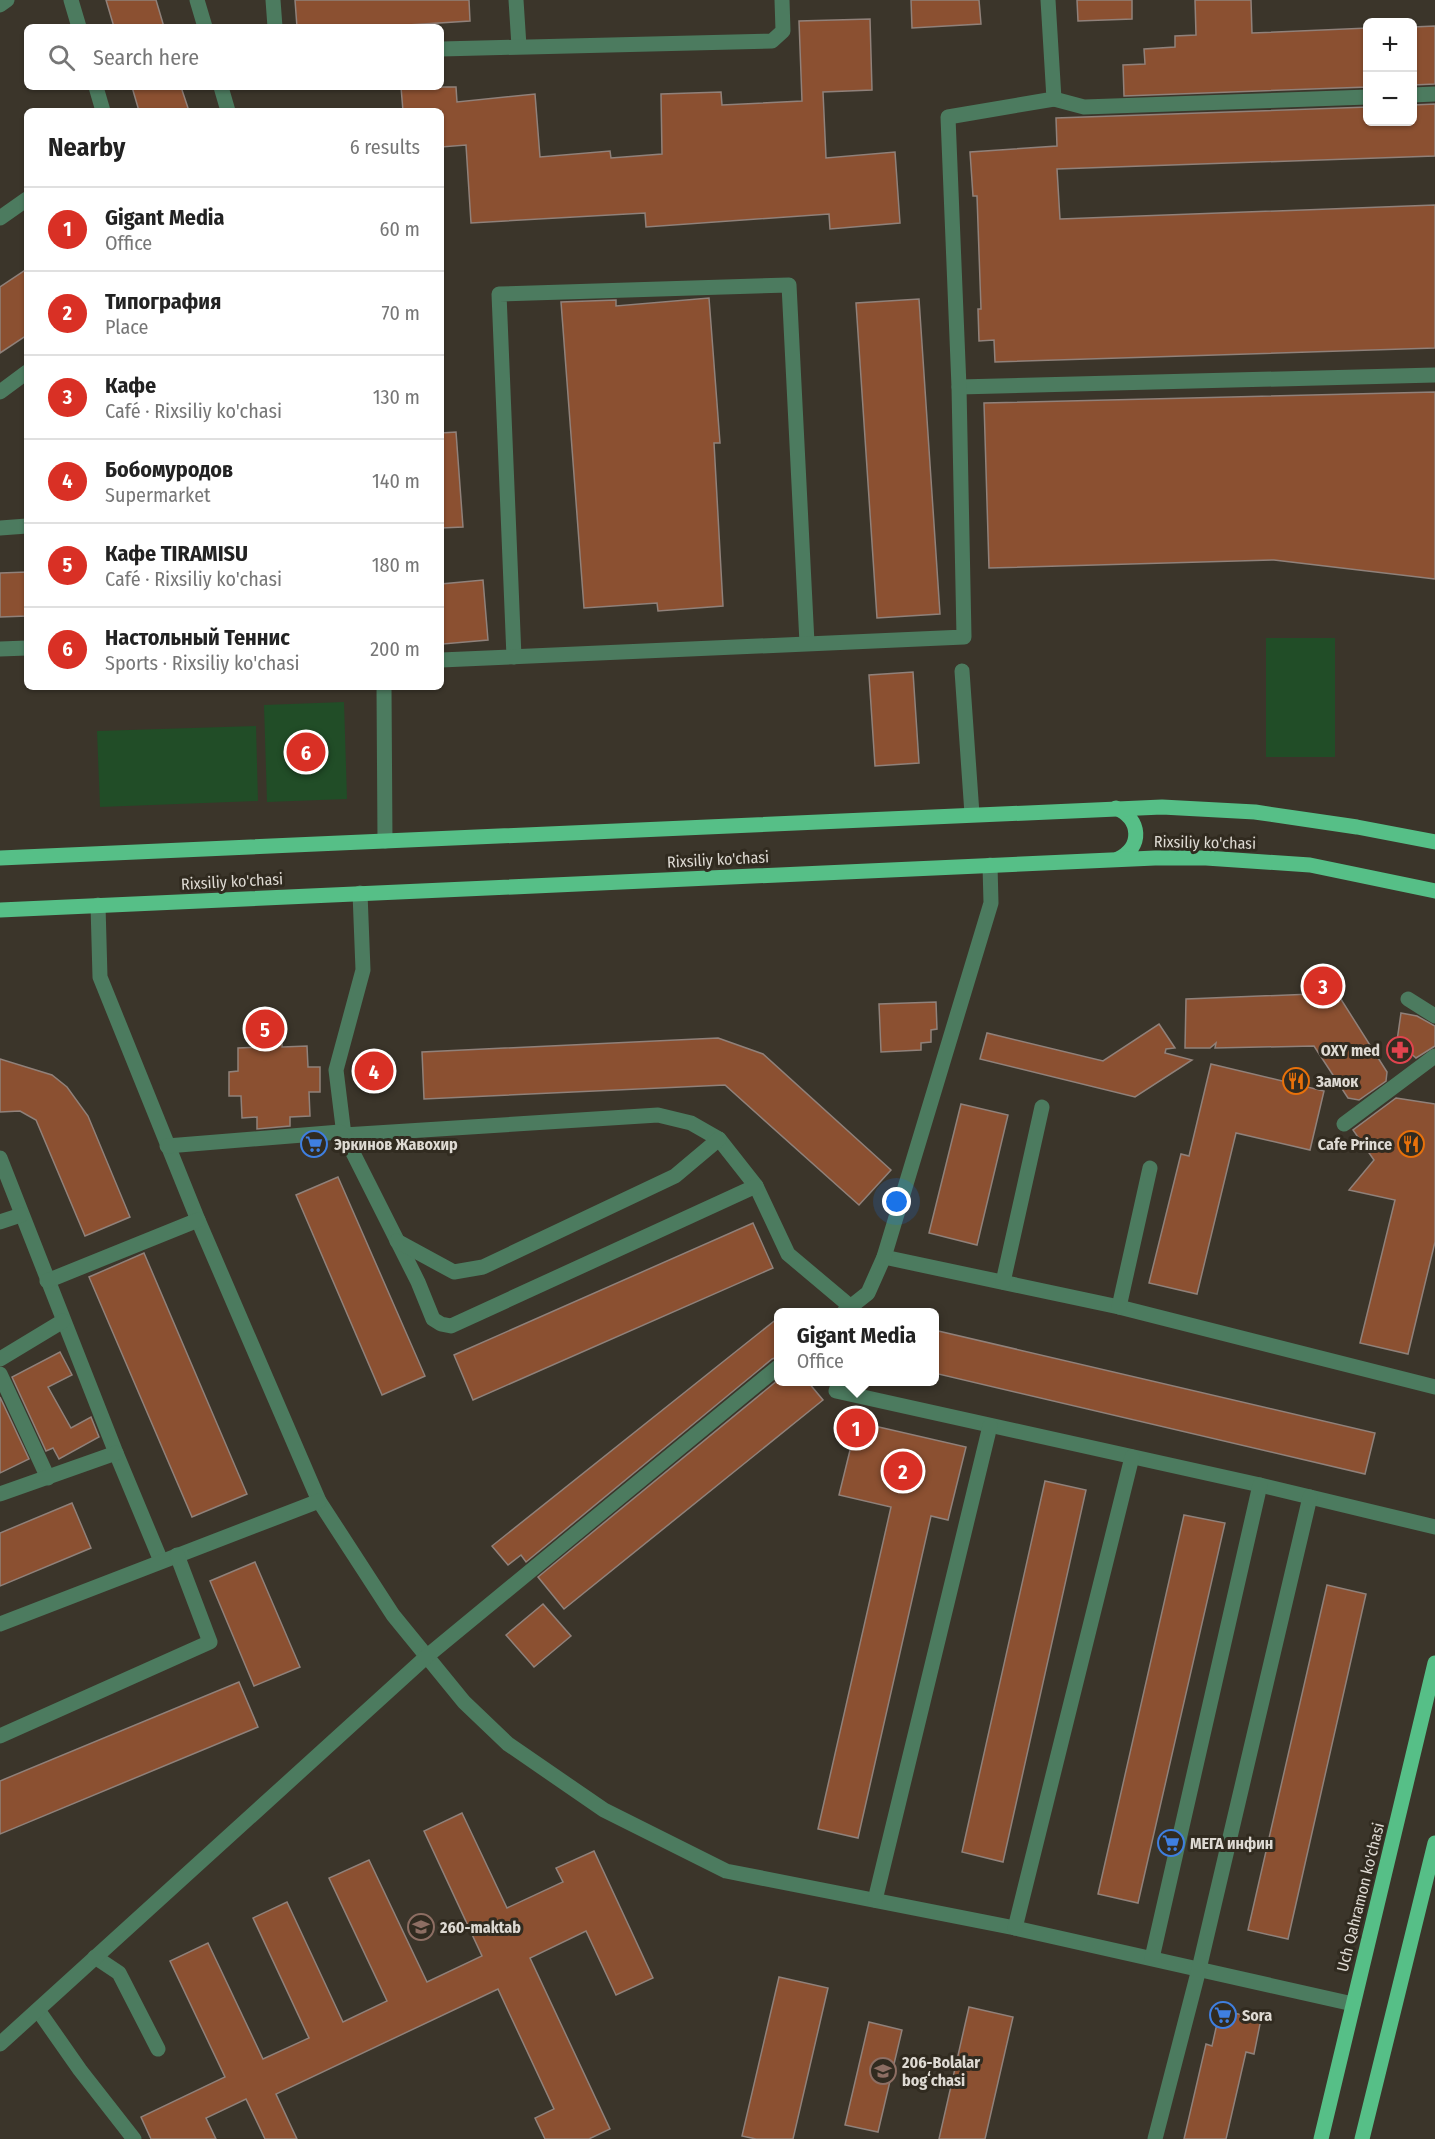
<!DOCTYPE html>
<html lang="en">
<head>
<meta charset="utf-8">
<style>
  body { margin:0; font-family:"Fira Sans Condensed",sans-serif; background:#f6f6f6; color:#222 }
  .controls { position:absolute; right:18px; top:18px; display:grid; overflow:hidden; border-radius:9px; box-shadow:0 2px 4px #0004 }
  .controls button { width:54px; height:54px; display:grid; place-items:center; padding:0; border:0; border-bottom:2px solid #e0e0e0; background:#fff; color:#222; font:30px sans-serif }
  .you { position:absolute; left:897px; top:1202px; width:21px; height:21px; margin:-15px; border:4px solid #fff; border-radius:50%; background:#1a73e8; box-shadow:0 0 0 9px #1a73e833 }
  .badge { display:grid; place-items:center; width:39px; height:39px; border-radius:50%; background:#d93025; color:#fff; font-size:20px; font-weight:700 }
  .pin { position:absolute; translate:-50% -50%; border:3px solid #fff; box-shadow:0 2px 6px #0006 }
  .popup { position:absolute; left:774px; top:1308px; width:165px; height:78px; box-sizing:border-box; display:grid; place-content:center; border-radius:9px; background:#fff; filter:drop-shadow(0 2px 4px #0005); font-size:20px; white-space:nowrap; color:#767676 }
  .popup b { font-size:22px; color:#222 }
  .popup::after { content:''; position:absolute; left:50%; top:100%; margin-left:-12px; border:12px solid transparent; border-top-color:#fff }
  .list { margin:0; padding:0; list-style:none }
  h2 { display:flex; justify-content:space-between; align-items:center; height:78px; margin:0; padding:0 24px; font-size:26px }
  h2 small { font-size:20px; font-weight:400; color:#767676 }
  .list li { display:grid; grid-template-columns:39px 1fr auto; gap:18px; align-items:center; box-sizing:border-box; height:84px; padding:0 24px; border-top:2px solid #e0e0e0 }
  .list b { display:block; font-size:22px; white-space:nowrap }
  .list p { margin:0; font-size:20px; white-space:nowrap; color:#767676 }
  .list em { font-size:20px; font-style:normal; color:#767676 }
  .icon { flex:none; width:33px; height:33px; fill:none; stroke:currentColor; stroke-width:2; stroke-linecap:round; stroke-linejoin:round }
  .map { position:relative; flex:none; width:1435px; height:2139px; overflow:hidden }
  .search { position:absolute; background:#fff; box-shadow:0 2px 4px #0004; left:24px; top:24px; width:420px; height:66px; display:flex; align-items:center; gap:15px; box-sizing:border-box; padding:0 21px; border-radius:9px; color:#767676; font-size:22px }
  .panel { position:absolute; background:#fff; box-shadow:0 2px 4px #0004; left:24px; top:108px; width:420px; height:582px; border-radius:9px }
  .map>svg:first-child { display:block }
  .green { fill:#214d27 }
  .building { fill:#8b5031; stroke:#90817a; stroke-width:1.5 }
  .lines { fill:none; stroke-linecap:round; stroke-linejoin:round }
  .minor { stroke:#4c7b5f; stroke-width:15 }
  .major { stroke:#56bf87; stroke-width:15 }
  .labels { text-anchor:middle; stroke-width:6; stroke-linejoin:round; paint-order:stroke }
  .street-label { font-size:16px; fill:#dedad3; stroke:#312b20 }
  .poi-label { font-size:16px; font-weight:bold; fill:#dedad3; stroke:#312b20; text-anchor:start }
</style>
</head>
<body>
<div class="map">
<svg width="1435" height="2139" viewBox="0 0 1435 2139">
  <rect width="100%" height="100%" fill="#3b352a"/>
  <g class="green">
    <rect x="1266" y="638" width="69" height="119"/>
    <polygon points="344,702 347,799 267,802 264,705"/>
    <polygon points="256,726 258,801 100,807 97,731"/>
  </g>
  <g class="building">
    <polygon points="106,0 156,0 164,27 114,27"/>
    <polygon points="295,0 469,0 470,21 376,27 297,27"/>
    <polygon points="911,0 979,0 981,24 912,28"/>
    <polygon points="1077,0 1132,0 1132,19 1078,21"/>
    <polygon points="1195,0 1251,0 1252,33 1368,28 1368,87 1124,96 1123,65 1145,64 1144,49 1175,47 1175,36 1196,35"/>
    <polygon points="870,19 872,90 823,92 826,158 895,152 900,223 830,229 829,214 646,227 645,213 471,223 466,145 441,147 441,111 403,111 401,87 456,87 457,102 535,94 540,157 610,151 611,158 662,154 661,94 721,92 722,105 802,101 799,21"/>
    <polygon points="1435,26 1435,84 1413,85 1413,27"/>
    <polygon points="132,87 181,87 189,111 139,111"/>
    <polygon points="1435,104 1435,156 1057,169 1060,219 1435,205 1435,348 995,362 994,340 979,341 978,309 981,309 977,196 973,196 970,152 1057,146 1056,118 1368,107 1368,122 1413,122 1413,105"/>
    <polygon points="27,269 27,335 0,353 0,287"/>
    <polygon points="709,298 720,443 714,443 723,606 658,611 657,603 584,608 561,302 616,300 616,306"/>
    <polygon points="919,299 940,614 877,618 856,303"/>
    <polygon points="1435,392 1435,579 1274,560 989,568 984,403"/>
    <polygon points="456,432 463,527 441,528 441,433"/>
    <polygon points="27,572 27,616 0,617 0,573"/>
    <polygon points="483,580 488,640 443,644 441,584"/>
    <polygon points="913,672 919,763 875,766 869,675"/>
    <polygon points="1337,993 1387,1072 1386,1081 1359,1100 1348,1098 1314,1046 1215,1048 1216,1043 1210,1048 1185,1048 1186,999"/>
    <polygon points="936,1002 937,1029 931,1030 931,1042 921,1043 921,1050 881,1052 879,1004"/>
    <polygon points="1401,1013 1417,1016 1435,1026 1435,1046 1416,1058 1397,1041"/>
    <polygon points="1159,1024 1175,1048 1166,1049 1165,1053 1192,1060 1135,1097 980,1059 987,1033 1103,1061"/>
    <polygon points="282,1033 282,1047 307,1046 308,1067 320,1067 320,1092 309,1092 310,1116 290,1117 290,1126 257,1129 257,1117 242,1118 241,1096 229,1096 229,1072 238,1071 238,1048 260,1047 260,1034"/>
    <polygon points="718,1038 763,1054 891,1170 859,1205 725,1085 424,1099 422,1052"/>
    <polygon points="0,1059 52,1075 67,1087 88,1116 130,1217 85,1236 36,1120 20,1111 0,1112"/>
    <polygon points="1211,1064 1324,1091 1310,1150 1236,1133 1197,1294 1149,1283 1181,1154 1189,1156"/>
    <polygon points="1396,1098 1435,1104 1435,1242 1408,1354 1360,1343 1395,1200 1349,1190 1374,1160 1353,1130"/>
    <polygon points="961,1104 1008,1115 977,1245 929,1233"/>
    <polygon points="338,1177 425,1376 382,1395 296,1195"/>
    <polygon points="753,1223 773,1268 473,1400 454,1355"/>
    <polygon points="144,1253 247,1494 192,1517 89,1277"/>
    <polygon points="778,1318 778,1357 772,1359 526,1562 521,1555 508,1565 492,1546"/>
    <polygon points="934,1330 1375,1433 1365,1474 934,1373"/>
    <polygon points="60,1352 72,1375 48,1387 71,1428 91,1417 99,1437 59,1459 53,1448 46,1451 12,1377"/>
    <polygon points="778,1380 808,1382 823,1400 564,1609 538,1577"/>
    <polygon points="0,1397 29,1459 0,1473"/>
    <polygon points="857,1422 966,1447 948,1520 931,1516 858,1838 818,1829 891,1507 839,1495"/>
    <polygon points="1045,1481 1086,1490 1003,1862 962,1852"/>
    <polygon points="72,1503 91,1548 0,1586 0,1533"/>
    <polygon points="1184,1515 1225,1523 1138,1903 1098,1894"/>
    <polygon points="255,1562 300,1667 254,1686 210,1581"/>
    <polygon points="1327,1585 1366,1594 1288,1939 1248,1930"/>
    <polygon points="543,1604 571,1636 534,1667 506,1635"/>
    <polygon points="239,1682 258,1727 0,1834 0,1781"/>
    <polygon points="462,1813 507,1908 563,1882 556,1868 594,1851 653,1978 616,1995 586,1931 530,1958 610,2129 589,2139 545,2139 535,2118 554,2109 498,1989 276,2094 297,2139 265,2139 246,2099 206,2118 216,2139 151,2139 141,2117 225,2077 170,1961 208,1943 263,2059 309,2038 253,1918 287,1902 343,2022 387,2001 329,1878 369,1860 427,1982 482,1956 424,1831"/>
    <polygon points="779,1977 828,1988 793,2139 756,2139 742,2136"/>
    <polygon points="969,2007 1013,2017 985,2139 939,2139"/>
    <polygon points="1220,2010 1261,2019 1254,2054 1246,2052 1226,2139 1184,2139 1206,2044 1212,2046"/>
    <polygon points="869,2022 902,2030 878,2132 845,2125"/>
  </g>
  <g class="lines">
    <g class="minor">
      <polyline points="71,0 79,27"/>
      <polyline points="197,0 205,27"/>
      <polyline points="273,0 275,27"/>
      <polyline points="516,0 519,46"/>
      <polyline points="0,5 7,0"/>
      <polyline points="441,49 772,41 783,31 782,0"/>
      <polyline points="96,87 103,111"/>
      <polyline points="221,87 228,111"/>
      <polyline points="1412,95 1435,94"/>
      <polyline points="1054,99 1084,107 1368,97"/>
      <polyline points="0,218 27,199"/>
      <polyline points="959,387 1435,375"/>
      <polyline points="0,392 27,372"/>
      <polyline points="0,528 27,526"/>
      <polyline points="0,649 27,648"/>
      <polyline points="514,657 499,294 789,285 807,643"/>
      <polyline points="441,660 964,637 959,387 948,117 1054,99 1048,0"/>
      <polyline points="962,671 972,814"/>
      <polyline points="384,687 385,841"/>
      <polyline points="360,893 363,970 336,1070 344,1135 658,1115 691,1123 719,1139 756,1186 788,1254 851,1307"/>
      <polyline points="98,905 100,977 198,1220 319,1501 393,1615 464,1702 508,1744 604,1810 726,1871 1015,1928 1353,2004"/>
      <polyline points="1408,999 1435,1016"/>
      <polyline points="1344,1124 1435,1056"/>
      <polyline points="167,1146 340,1132 344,1135 418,1282 433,1319 441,1324 451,1326 756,1186"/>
      <polyline points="0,1158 116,1453 161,1561"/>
      <polyline points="0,1222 21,1215"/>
      <polyline points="397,1241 454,1272 483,1267 675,1176 719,1139"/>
      <polyline points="884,1257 1119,1307 1435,1387"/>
      <polyline points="47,1281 198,1220"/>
      <polyline points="1003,1282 1042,1107"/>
      <polyline points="1119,1307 1150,1168"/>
      <polyline points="844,1312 868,1293 884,1257 991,903 990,865"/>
      <polyline points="0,1359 63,1321"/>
      <polyline points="0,1374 48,1478"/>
      <polyline points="839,1382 836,1391 1260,1485 1435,1527"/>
      <polyline points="0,1494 116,1453"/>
      <polyline points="0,1624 319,1501"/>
      <polyline points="0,1736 210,1642 177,1555"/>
      <polyline points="875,1900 990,1426"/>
      <polyline points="1015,1928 1132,1457"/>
      <polyline points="95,1957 119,1973 158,2049"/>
      <polyline points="1152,1958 1260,1485"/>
      <polyline points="38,2010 80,2070 134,2139"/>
      <polyline points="0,2044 426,1657 778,1367"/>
      <polyline points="1155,2139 1199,1969 1310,1497"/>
    </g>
    <g class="major">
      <path d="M1116,808C1141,819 1143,847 1118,859"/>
      <polyline points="0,858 1162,807 1255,812 1357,827 1435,842"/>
      <polyline points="0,910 1155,858 1206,858 1310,865 1435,891"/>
      <polyline points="1321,2139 1435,1663"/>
      <polyline points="1362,2139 1435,1843"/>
    </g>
  </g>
  <defs>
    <symbol id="pharmacy-ring" viewBox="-11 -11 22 22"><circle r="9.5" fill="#312b20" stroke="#e0444e" stroke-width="1.5"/><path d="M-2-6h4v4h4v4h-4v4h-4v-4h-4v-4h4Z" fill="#e0444e"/></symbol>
    <symbol id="restaurant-ring" viewBox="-11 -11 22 22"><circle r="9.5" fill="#312b20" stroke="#e8710a" stroke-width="1.5"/><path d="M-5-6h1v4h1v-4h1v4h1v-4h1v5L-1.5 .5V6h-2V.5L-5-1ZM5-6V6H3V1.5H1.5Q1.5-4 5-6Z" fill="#e8710a"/></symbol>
    <symbol id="supermarket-ring" viewBox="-11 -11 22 22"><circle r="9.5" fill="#312b20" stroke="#3f7fe0" stroke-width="1.5"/><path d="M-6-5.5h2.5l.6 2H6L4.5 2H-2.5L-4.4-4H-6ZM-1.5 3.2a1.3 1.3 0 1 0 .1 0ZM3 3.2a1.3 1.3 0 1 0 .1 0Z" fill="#3f7fe0"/></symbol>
    <symbol id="school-ring" viewBox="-11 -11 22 22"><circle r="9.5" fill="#312b20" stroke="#8d6e63" stroke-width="1.5"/><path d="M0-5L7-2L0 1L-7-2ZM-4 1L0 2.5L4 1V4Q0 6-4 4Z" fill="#8d6e63"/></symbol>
  </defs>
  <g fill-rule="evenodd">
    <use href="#pharmacy-ring" x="1385" y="1035" width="30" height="30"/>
    <use href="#restaurant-ring" x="1281" y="1066" width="30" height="30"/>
    <use href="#supermarket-ring" x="299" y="1129" width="30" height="30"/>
    <use href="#restaurant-ring" x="1396" y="1129" width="30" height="30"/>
    <use href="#supermarket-ring" x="1156" y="1828" width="30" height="30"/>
    <use href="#school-ring" x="406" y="1912" width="30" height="30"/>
    <use href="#supermarket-ring" x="1208" y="2000" width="30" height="30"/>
    <use href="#school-ring" x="868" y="2056" width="30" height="30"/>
  </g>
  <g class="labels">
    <g class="street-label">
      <text transform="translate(1205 842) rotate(1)" y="6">Rixsiliy ko'chasi</text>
      <text transform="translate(718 859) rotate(-3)" y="6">Rixsiliy ko'chasi</text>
      <text transform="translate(232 881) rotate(-3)" y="6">Rixsiliy ko'chasi</text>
      <text transform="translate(1360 1897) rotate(-76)" y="6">Uch Qahramon ko'chasi</text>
    </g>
    <g class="poi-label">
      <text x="1380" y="1056" text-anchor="end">OXY med</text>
      <text x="1316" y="1087">Замок</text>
      <text x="334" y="1150">Эркинов Жавохир</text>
      <text x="1392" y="1150" text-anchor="end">Cafe Prince</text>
      <text x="1190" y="1849">МЕГА инфин</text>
      <text x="440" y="1933">260-maktab</text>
      <text x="1242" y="2021">Sora</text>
      <text x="902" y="2068">206-Bolalar<tspan x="902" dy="18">bogʻchasi</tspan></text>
    </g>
  </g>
</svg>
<div class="controls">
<button>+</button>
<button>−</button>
</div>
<div class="you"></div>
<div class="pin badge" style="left:856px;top:1428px">1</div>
<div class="popup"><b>Gigant Media</b>Office</div>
<div class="pin badge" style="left:903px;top:1471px">2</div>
<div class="pin badge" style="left:1323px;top:986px">3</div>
<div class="pin badge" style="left:374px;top:1071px">4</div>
<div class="pin badge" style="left:265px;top:1029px">5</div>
<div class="pin badge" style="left:306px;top:752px">6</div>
<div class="search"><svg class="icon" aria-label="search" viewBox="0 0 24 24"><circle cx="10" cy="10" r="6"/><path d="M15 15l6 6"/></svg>Search here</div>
<section class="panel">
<h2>Nearby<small>6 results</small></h2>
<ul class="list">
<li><span class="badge">1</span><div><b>Gigant Media</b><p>Office</p></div><em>60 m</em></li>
<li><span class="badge">2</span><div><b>Типография</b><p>Place</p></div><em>70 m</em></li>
<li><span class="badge">3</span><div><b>Кафе</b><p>Café · Rixsiliy ko'chasi</p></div><em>130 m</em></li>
<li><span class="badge">4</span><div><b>Бобомуродов</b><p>Supermarket</p></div><em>140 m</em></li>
<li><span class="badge">5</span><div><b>Кафе TIRAMISU</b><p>Café · Rixsiliy ko'chasi</p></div><em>180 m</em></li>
<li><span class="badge">6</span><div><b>Настольный Теннис</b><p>Sports · Rixsiliy ko'chasi</p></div><em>200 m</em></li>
</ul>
</section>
</div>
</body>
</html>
